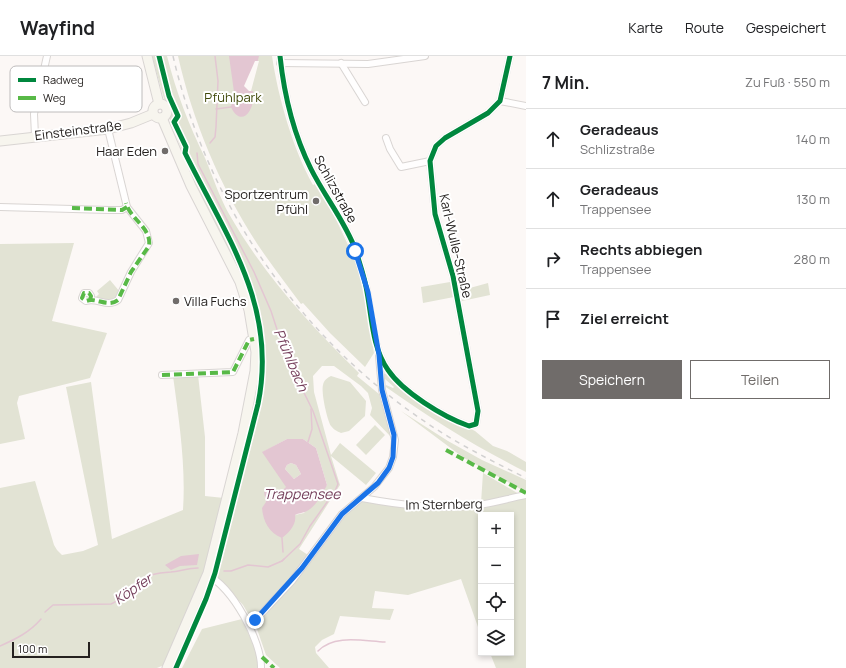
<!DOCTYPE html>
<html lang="de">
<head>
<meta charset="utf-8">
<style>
  body { margin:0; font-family:Manrope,sans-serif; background:#f6f6f6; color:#202124 }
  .controls { position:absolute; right:12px; bottom:12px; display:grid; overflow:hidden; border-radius:0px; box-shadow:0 2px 6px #0003 }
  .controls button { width:36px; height:36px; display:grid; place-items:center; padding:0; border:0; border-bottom:1px solid #e0e0e0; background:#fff; color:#202124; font:20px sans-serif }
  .scale { position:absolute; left:12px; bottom:10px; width:78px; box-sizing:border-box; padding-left:4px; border:2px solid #25211f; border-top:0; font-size:11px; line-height:14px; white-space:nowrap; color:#25211f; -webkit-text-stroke:3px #fff; paint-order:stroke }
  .stop { position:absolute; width:12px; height:12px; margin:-9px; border:3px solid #1a73e8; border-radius:50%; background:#fff }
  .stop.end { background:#1a73e8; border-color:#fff; box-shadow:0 1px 4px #0008 }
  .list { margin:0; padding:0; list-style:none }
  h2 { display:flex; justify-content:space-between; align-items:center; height:52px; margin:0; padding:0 16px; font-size:17px }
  h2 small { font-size:13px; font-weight:400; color:#757577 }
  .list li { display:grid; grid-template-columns:26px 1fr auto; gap:12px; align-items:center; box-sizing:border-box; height:60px; padding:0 16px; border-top:1px solid #e0e0e0 }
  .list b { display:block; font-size:15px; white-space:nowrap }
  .list p { margin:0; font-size:13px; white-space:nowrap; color:#757577 }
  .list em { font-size:13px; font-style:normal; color:#757577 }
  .actions { display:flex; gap:8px; padding:12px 16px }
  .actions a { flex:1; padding:9px 0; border:1px solid #706c6a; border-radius:0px; text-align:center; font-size:14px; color:#706c6a }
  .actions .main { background:#706c6a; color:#fff }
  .icon { flex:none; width:22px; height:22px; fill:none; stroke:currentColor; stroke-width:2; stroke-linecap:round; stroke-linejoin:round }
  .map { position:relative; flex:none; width:526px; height:612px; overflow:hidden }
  header { display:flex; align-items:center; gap:24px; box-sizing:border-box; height:56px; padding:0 20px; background:#fff; border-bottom:1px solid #e0e0e0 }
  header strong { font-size:19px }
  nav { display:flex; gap:22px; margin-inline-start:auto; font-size:14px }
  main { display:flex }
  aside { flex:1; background:#fff }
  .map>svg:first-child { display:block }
  .green { fill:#e2e3d4; fill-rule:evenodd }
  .water { fill:#e3c6d2; fill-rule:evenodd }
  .pier { fill:#fcf8f6 }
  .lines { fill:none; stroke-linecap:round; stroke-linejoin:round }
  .stream { stroke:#e3c6d2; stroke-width:1.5 }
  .street-casing { stroke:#d9d5d3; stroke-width:8 }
  .secondary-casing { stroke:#d9d5d3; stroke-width:11 }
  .street { stroke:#fffefe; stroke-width:6 }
  .secondary { stroke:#f7f5ee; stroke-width:9 }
  .rail { stroke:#d2d1d1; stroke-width:1.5; stroke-dasharray:5 5; stroke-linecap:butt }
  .quiet { stroke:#58b947; stroke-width:4; stroke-dasharray:8 4; stroke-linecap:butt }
  .cycleway-casing { stroke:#fff; stroke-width:8 }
  .cycleway { stroke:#00873e; stroke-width:5 }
  .route { stroke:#1a73e8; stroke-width:5 }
  .poi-dot { fill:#706c6a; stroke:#fff; stroke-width:1.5 }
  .labels { text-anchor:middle; stroke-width:4; stroke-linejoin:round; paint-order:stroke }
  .park-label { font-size:13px; fill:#3f4809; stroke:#fff }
  .street-label { font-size:13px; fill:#25211f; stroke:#fff }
  .poi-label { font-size:13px; fill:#25211f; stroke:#fff; text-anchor:end }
  .water-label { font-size:14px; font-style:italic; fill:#753f5b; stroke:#fff }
  .key { fill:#fff; stroke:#bebcbc; stroke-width:1 }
  .key-label { font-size:11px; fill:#25211f }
</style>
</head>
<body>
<header>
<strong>Wayfind</strong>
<nav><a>Karte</a><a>Route</a><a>Gespeichert</a></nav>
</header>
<main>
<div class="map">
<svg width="526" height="612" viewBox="0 0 526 612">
  <rect width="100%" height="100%" fill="#fcf8f6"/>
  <g class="green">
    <path d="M152,0H167C176,36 189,69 205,102C213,121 219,140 229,158C264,219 309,268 359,317L357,320L379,338L391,381L370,359L372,352L368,337L361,330L334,310H322L313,320L314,336L331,399L340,387L376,417L366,429L331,400L340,429L299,493L311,501L337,464L364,439C399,454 443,448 481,447L483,417L519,438L526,440V612H496L490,597H511V459H481V574L478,571L461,523L408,539L375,535L372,552L394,553L390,564L340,560L334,578L322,584L315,591L316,597L329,612H280L266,599L257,573L243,549L213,517L199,527L169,607L157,612H0V432L35,425L54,489L57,494L62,499L83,495L98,489L66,331L91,326L112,483L183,454C186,410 179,364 173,320L198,319L205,381V440L224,442L256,325L244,228L197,131L169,62L172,57L171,52L164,43ZM287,383H303L316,392L327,429L304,457L295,459L266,446L265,436L268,434L279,438L287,431L263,396Z"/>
    <path d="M178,0H272C278,41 293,93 313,129L315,128L333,157L356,206L363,229L374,297L365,311L330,277L303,247L301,248C287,229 273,211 260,192C222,135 193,67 178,0Z"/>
    <polygon points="74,187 52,265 107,277 90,322 19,340 17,347 25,383 0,388 0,188"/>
    <path d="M110,224L120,236C115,246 105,246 96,241L99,238L97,235Z"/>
    <polygon points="450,226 454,241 423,247 421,231"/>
    <polygon points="488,227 490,239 462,245 459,235"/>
    <path d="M384,318H386L403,336L413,343L475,375L493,390L507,395L526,406V416C476,391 431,363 386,331V329L393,332L394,331L385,323Z"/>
    <path d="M331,320L350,326L366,345L365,360L349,375L341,377C337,375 334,374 331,370C327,364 321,336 323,329C324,324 327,322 331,320Z"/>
    <polygon points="401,355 448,385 482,404 526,424 526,436 464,402"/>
    <polygon points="375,369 385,379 366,399 356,389"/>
    <polygon points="291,407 296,409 301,418 294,423 285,413 287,409"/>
    <polygon points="242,563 258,599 257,612 182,612 202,573"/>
  </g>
  <g class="water">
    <path d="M229,0H259L250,35H253C256,54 241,73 231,51L234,36Z"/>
    <path d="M287,383H303L316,392L327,429C322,439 315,452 305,456C302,457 299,457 295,459C297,468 289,477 282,482C269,477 263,465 262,452L266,446L264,436L271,434L279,438L286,431L262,396ZM291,407L296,409L301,418L294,423L285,413L287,409Z"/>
    <polygon points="199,498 197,509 180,510 171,514 165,509 181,500"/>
  </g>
  <polygon class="pier" points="255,5 259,5 251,35 249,35 244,30"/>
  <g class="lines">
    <g class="stream">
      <polyline points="216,53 231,51"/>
      <polyline points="210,87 215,81 216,71 218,25 215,0"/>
      <polyline points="197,97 198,108 254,216 271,255 285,298 313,355 338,428 335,435 310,470 300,488 282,505"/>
      <polyline points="308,386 312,373 311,353"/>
      <polyline points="282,482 283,496"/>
      <polyline points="224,515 231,515 248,509 268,511 282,505 284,503"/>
      <path d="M45,556L53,549L111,548C121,544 128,534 137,527C150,518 156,517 171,516C180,515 189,512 198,512"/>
      <path d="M0,590C16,583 30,576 41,563"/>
      <path d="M318,595C334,578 363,585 385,586"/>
    </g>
    <defs>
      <g id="street">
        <path d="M280,0C284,38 294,79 311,113C325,141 345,165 356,195C360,209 365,222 367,236C372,262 372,291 388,314C403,336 443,361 469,370L476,368L478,355L453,220L435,158L430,105L436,90L445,82L488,57L500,45L510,0"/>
        <polyline points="280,7 368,8 425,0"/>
        <polyline points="341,7 365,46"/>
        <polyline points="500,45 526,50"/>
        <polyline points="35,80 34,58 47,0"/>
        <polyline points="386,82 390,93 401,111 430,105"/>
        <polyline points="0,151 109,154 122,154 127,151"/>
        <path d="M90,244L91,240L89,237H84L82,242L86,245C97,241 107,252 118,244L131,216L149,187L146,175L127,151L108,73"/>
        <polyline points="162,319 233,316 249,284 254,283"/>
        <path d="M362,442C400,449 439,454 478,449C494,447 510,442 526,439"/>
        <path d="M207,519C232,530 262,586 261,612"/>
        <polyline points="250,570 292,525 342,458 374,431 389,412 393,401 395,384 382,334 379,300"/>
      </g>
      <g id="secondary">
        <polyline points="147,0 159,48"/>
        <circle cx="160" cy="55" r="7"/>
        <polyline points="162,62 191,130 240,226 249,254 256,296 255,315 243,377 208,517 167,612"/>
        <polyline points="0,85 108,73 131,67 153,58"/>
      </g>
    </defs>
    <use href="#street" class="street-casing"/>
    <use href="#secondary" class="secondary-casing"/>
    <use href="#street" class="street"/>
    <use href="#secondary" class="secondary"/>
    <path class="rail" d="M173,0C207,147 297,278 421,363C454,386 490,404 526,422"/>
    <g class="quiet">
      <polyline points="72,152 122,154 127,151"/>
      <path d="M90,244L91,240L89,237H84L82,242L86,245C97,241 107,252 118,244L131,216L149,190C152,172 130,163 126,147"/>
      <polyline points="162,319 233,316 249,284 254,283"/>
      <polyline points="446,394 526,437"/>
      <polyline points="262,601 274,612"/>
    </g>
    <defs>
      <g id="cycleway">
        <path d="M159,0L169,40L178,60L174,66L186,91L185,97C226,180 278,250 258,348L215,517L206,543L176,612"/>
        <path d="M280,0C284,38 294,79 311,113C325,141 345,165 356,195C360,209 365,222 367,236C372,262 372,291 388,314C403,336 443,361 469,370L476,368L478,355L453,220L435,158L430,105L436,90L445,82L488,57L500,45L510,0"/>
      </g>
    </defs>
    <use href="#cycleway" class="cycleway-casing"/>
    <use href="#cycleway" class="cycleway"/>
  </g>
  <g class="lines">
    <polyline class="route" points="255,564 302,512 342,458 378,427 389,412 393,401 394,379 382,334 379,299 368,236 355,195"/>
  </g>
  <g class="poi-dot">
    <circle cx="165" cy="95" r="4"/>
    <circle cx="316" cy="145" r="4"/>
    <circle cx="176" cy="245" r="4"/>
  </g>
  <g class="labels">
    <g class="park-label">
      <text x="233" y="46">Pfühlpark</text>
    </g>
    <g class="street-label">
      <text transform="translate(78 74) rotate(-7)" y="5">Einsteinstraße</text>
      <text transform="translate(336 133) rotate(61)" y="5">Schlizstraße</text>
      <text transform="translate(456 190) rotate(77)" y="5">Karl-Wulle-Straße</text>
      <text transform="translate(444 448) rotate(-1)" y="5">Im Sternberg</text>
    </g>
    <g class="poi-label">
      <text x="157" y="100">Haar Eden</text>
      <text x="308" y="143">Sportzentrum<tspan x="308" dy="15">Pfühl</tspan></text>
      <text x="184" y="250" text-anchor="start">Villa Fuchs</text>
    </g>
    <g class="water-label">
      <text transform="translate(291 304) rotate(67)" y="5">Pfühlbach</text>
      <text x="302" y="443">Trappensee</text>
      <text transform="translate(133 533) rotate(-34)" y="5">Köpfer</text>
    </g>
  </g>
  <rect x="10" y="10" width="132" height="46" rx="6" class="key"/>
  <rect x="18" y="22" width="18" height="4" fill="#00873e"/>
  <rect x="18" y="40" width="18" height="4" fill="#58b947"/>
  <g class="key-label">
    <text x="43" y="28">Radweg</text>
    <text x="43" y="46">Weg</text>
  </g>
</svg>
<div class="controls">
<button>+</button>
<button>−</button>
<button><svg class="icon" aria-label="locate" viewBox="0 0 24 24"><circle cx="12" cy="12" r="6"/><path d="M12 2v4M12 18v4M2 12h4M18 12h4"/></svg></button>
<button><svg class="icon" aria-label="layers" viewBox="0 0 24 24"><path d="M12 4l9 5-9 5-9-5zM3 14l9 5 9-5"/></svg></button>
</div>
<div class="scale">100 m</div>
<div class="stop" style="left:355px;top:195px"></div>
<div class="stop end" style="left:255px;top:564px"></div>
</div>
<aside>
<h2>7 Min.<small>Zu Fuß · 550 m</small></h2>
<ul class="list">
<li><svg class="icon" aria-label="ahead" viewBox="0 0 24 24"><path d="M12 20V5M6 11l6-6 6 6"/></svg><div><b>Geradeaus</b><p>Schlizstraße</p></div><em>140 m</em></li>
<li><svg class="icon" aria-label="ahead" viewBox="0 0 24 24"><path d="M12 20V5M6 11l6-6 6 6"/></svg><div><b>Geradeaus</b><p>Trappensee</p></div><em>130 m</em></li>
<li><svg class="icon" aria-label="right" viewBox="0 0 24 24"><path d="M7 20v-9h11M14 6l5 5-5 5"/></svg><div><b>Rechts abbiegen</b><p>Trappensee</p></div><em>280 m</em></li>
<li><svg class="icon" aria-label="arrive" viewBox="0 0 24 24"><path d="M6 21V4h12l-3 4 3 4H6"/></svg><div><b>Ziel erreicht</b></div></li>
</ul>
<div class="actions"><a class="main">Speichern</a><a>Teilen</a></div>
</aside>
</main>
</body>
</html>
